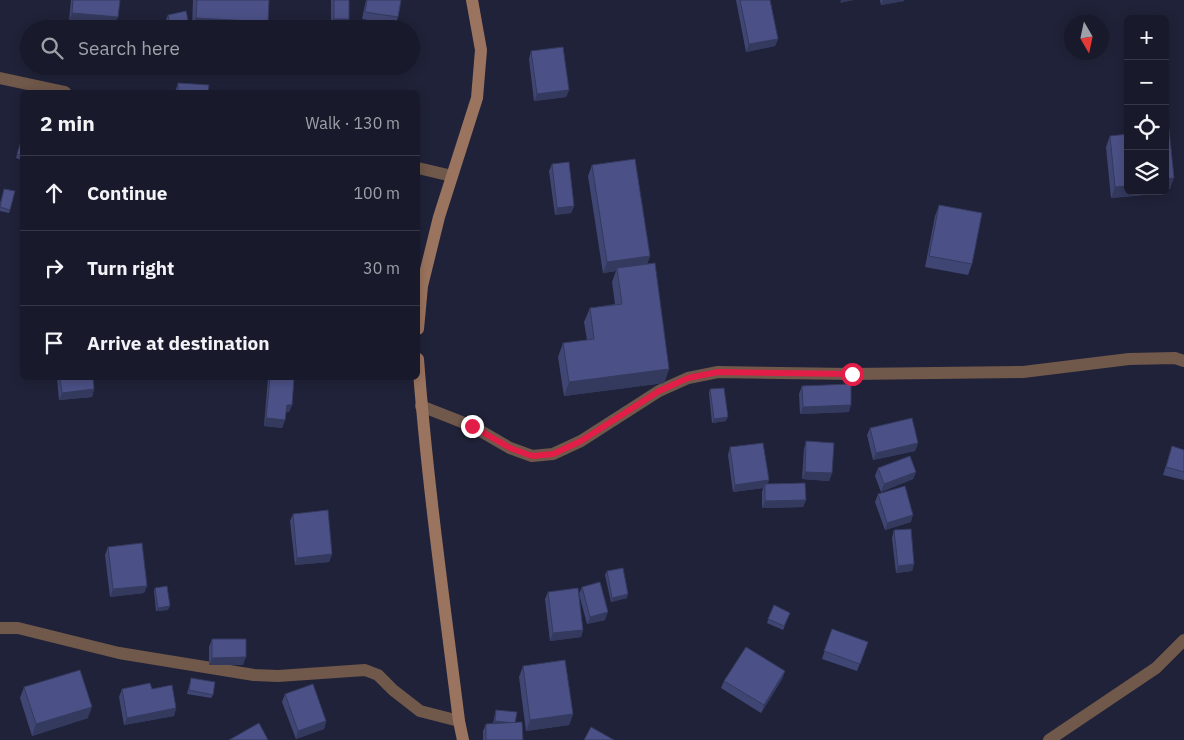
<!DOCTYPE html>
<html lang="en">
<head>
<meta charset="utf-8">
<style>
  body { margin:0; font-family:"IBM Plex Sans",sans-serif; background:#252737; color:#f1f3f6 }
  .controls { position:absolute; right:15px; top:15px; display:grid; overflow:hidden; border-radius:8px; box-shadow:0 2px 12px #0003 }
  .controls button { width:45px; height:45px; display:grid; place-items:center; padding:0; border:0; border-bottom:1px solid #363847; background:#181a2b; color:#f1f3f6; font:25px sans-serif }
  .compass { position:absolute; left:1064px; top:15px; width:45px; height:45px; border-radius:50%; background:#181a2b; box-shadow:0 2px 12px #0003; rotate:171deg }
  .stop { position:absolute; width:15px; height:15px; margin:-11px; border:4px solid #e11d48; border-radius:50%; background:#fff }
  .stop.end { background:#e11d48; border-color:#fff; box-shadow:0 1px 5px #0008 }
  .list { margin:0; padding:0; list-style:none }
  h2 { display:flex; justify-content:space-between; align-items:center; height:65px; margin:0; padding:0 20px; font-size:21px }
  h2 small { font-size:16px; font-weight:400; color:#9fa1a9 }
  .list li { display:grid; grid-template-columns:32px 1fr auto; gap:15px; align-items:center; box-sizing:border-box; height:75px; padding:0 20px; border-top:1px solid #363847 }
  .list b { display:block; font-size:19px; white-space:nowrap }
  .list em { font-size:16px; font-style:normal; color:#9fa1a9 }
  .icon { flex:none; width:28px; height:28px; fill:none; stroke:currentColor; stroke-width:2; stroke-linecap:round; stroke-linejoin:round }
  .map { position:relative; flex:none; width:1184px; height:740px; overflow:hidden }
  .search { position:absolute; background:#181a2b; box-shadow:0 2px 12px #0003; left:20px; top:20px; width:400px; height:55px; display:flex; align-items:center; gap:12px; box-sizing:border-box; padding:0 18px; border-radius:28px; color:#9fa1a9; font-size:19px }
  .panel { position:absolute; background:#181a2b; box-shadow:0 2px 12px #0003; left:20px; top:90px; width:400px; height:290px; border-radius:8px }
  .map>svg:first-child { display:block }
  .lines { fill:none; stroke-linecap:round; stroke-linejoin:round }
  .street { stroke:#70584a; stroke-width:12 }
  .secondary { stroke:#9b745f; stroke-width:12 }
  .wall { fill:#404673 }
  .shaded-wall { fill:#34395e }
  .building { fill:#4b5186; stroke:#34395e }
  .route { stroke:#e11d48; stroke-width:6 }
</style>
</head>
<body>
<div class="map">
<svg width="1184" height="740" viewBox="0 0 1184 740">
  <rect width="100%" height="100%" fill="#202239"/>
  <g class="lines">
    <g class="street">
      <polyline points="0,78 65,92"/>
      <polyline points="418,168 452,176"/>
      <polyline points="421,406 472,426 510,448 532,456 553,454 581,441 659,391 688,378 718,372 852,374 1023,372 1129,359 1175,358 1184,361"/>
      <polyline points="0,628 18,628 119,653 254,675 278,676 365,670 378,675 393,690 420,711 459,721"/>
      <polyline points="1049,740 1156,668 1184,640"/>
    </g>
    <g class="secondary">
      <polyline points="418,329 422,286 439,217 477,98 481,50 472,0"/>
      <path d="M418,359C427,480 444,601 459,721L463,740"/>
    </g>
  </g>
  <g class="wall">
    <polygon points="71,0 120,0 115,24 69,20"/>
    <polygon points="193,0 269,0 265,29 192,29"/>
    <polygon points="331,0 349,0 349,19 346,27 331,26"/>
    <polygon points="366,0 401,0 398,17 395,25 362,19"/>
    <polygon points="736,0 770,0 778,39 775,46 746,52"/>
    <polygon points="880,0 904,0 904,1 881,5"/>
    <polygon points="168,15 190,29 167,29 165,22"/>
    <polygon points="531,51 569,90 566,97 534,101 529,59"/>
    <polygon points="178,83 208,92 175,92"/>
    <polygon points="1110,136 1145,192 1144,195 1111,198 1106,147"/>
    <polygon points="22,138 22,160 16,158"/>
    <polygon points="552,164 574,206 571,213 555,215 549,171"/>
    <polygon points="592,165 650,256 647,264 669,369 664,383 564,396 558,357 563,343 587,340 584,322 590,308 615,304 612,282 616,271 603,273 588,176"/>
    <polygon points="4,189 10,210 9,213 0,211 0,203"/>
    <polygon points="939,205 972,264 968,275 925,267 935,216"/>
    <polygon points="57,378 93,378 94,389 92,397 59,400"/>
    <polygon points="268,378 294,378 292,405 289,412 286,412 285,420 282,428 264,426"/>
    <polygon points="802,386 849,412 800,414 799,394"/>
    <polygon points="710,389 726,421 712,423 709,393"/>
    <polygon points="870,428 918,443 915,451 873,460 867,435"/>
    <polygon points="806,441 832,473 829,481 802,479 804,449"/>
    <polygon points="1172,446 1184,450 1184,480 1163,475"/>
    <polygon points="730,447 769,480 767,484 806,500 803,507 762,508 762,492 763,488 733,492 728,455"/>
    <polygon points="878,468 916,472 913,479 881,492 875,476"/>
    <polygon points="878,494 911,522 885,530 875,502"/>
    <polygon points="293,514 332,554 329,562 295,565 290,521"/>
    <polygon points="894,530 914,564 912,571 896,573 892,538"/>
    <polygon points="108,547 147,586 144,593 110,597 105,555"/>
    <polygon points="607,571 627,598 611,602 605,575"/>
    <polygon points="582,587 605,620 587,624 579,594"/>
    <polygon points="155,588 168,610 156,611 154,591"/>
    <polygon points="548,592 583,630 581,637 550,641 545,599"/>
    <polygon points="774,605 790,613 783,630 767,623"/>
    <polygon points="832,629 868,642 857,671 822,659"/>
    <polygon points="212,639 243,665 209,665 209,647"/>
    <polygon points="523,666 573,714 569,725 526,731 519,677"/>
    <polygon points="785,671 782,679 761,713 721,688 724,681"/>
    <polygon points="191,678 213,695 211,698 187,694"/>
    <polygon points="24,687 88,718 32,736 20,698"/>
    <polygon points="122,689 176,708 174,716 124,725 119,697"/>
    <polygon points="285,694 326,721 324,729 296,739 282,702"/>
    <polygon points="496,710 515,723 523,740 483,740 483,731 486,724 493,724 495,713"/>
  </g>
  <g class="shaded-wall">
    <polygon points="841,0 854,0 840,3"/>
    <polygon points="883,0 904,0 904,1 881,5"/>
    <polygon points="72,13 118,17 115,24 69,20"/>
    <polygon points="196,18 268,22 265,29 192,29"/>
    <polygon points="334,19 349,19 346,27 331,26"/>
    <polygon points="778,39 775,46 746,52 749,44"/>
    <polygon points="569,90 566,97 534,101 537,94"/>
    <polygon points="1174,178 1170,189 1165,189 1165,179"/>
    <polygon points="1128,186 1128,191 1148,191 1145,192 1144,195 1111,198 1115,187"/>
    <polygon points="574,206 571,213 555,215 557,208"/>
    <polygon points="650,256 646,267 617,268 616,271 603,273 607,262"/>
    <polygon points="669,369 664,383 564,396 569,382"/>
    <polygon points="94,389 92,397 59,400 62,393"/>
    <polygon points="287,405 292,405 289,412 284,412"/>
    <polygon points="851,405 849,412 800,414 803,407"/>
    <polygon points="728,417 726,421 712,423 714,419"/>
    <polygon points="266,418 285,420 282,428 264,426"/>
    <polygon points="918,443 915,451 873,460 876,453"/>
    <polygon points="805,472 832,473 829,481 802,479"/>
    <polygon points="916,472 913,479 881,492 884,484"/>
    <polygon points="769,480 766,488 765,484 763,488 733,492 735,485"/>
    <polygon points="806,500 803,507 762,508 765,501"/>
    <polygon points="913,515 911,522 885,530 887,523"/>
    <polygon points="332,554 329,562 295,565 297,558"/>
    <polygon points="914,564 912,571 896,573 898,566"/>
    <polygon points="147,586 144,593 110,597 113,589"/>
    <polygon points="628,594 627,598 611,602 612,598"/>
    <polygon points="170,606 168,610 156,611 158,608"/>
    <polygon points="608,612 605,620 587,624 590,617"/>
    <polygon points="583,630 581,637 550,641 553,633"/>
    <polygon points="246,657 243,665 209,665 212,658"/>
    <polygon points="785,671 782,679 761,713 764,705"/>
    <polygon points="92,707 88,718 32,736 36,724"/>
    <polygon points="176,708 174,716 124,725 127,718"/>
    <polygon points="573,714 569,725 526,731 530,720"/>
    <polygon points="326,721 324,729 296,739 298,731"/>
    <polygon points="495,721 515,723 493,725"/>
  </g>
  <g class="building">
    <polygon points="73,0 120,0 118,17 72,13"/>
    <polygon points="197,0 269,0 268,22 196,18"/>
    <rect x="334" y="0" width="15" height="19"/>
    <polygon points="367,0 401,0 398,17 365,12"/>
    <polygon points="740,0 770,0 778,39 749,44"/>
    <polygon points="186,11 190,29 171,29 168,15"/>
    <polygon points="563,47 569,90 537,94 531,51"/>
    <polygon points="178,83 209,85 208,92 178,92"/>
    <polygon points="1169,129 1174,178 1165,179 1165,130"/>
    <polygon points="1128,134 1128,186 1115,187 1110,136"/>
    <polygon points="22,138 22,156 17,154"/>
    <polygon points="635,159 650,256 607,262 592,165"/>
    <polygon points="569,162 574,206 557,208 552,164"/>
    <polygon points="4,189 15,191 10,210 0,207"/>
    <polygon points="939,205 982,213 972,264 929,256"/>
    <polygon points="655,263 669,369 569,382 563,343 594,339 590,308 622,304 617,268"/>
    <polygon points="60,378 93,378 94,389 62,393"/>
    <polygon points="270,378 294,378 292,405 287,405 285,420 266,418"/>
    <polygon points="851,384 851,405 803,407 802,386"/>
    <polygon points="724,388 728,417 714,419 710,389"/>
    <polygon points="912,418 918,443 876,453 870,428"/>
    <polygon points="806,441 834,443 832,473 805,472"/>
    <polygon points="763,443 769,480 735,485 730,447"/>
    <polygon points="1172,446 1184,450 1184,472 1166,467"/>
    <polygon points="910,456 916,472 884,484 878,468"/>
    <polygon points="805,483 806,500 765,501 765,484"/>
    <polygon points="905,486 913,515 887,523 878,494"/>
    <polygon points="328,510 332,554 297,558 293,514"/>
    <polygon points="911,529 914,564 898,566 894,530"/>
    <polygon points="142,543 147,586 113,589 108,547"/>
    <polygon points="623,568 628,594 612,598 607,571"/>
    <polygon points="600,582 608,612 590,617 582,587"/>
    <polygon points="167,586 170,606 158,608 155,588"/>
    <polygon points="578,588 583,630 553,633 548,592"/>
    <polygon points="774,605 790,613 784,626 768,619"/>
    <polygon points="832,629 868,642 860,664 824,651"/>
    <polygon points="212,639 246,639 246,657 212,658"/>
    <polygon points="746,647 785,671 764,705 724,681"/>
    <polygon points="565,660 573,714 530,720 523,666"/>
    <polygon points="80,670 92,707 36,724 24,687"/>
    <polygon points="191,678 215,682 213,695 189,690"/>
    <polygon points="150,683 152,689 172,685 176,708 127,718 122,689"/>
    <polygon points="313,684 326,721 298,731 285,694"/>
    <polygon points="496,710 517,712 515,723 495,721"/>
    <polygon points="522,722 523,740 486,740 486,724"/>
    <polygon points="259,723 268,740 229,740"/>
    <polygon points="591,727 614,740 584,740"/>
  </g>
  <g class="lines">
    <polyline class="route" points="472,426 510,448 532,456 553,454 581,441 659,391 688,378 718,372 852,374"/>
  </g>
</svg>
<div class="controls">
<button>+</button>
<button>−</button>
<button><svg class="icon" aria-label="locate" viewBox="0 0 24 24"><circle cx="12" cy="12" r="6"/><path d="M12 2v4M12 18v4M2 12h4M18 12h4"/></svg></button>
<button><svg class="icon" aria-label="layers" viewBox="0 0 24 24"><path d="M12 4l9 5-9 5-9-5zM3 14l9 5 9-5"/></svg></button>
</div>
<svg class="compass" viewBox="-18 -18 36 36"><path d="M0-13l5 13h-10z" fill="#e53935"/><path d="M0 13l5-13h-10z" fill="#9fa1a9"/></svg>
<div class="stop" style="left:852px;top:374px"></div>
<div class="stop end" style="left:472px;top:426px"></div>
<div class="search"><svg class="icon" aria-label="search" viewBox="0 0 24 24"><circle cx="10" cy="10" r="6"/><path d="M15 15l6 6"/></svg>Search here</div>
<section class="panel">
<h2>2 min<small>Walk · 130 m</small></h2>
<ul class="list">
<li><svg class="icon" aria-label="ahead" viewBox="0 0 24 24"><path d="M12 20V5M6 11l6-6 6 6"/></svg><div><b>Continue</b></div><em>100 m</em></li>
<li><svg class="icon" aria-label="right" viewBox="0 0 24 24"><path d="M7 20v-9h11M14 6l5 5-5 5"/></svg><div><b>Turn right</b></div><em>30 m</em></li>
<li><svg class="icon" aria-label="arrive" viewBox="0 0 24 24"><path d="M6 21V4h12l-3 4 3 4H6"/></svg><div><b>Arrive at destination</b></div></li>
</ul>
</section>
</div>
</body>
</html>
